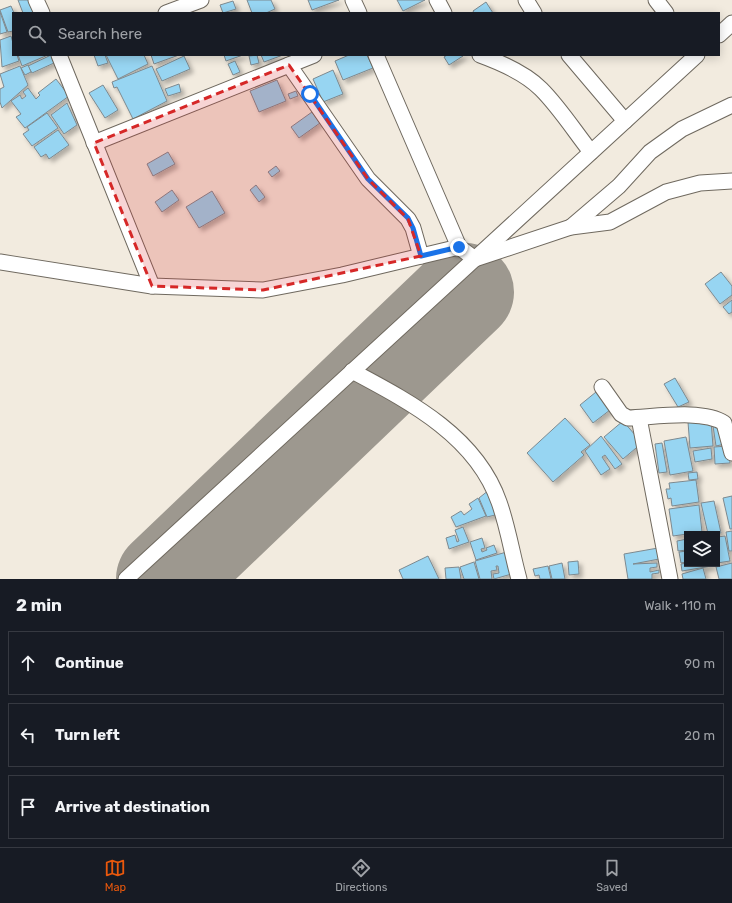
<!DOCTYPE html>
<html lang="en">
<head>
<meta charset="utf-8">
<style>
  body { margin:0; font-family:Rubik,sans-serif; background:#242831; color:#f1f3f6 }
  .controls { position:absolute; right:12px; bottom:12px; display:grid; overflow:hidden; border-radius:0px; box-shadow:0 2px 10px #0003 }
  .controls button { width:36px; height:36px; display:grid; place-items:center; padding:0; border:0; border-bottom:1px solid #363941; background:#171b24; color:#f1f3f6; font:20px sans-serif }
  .stop { position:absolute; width:12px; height:12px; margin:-9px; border:3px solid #1a73e8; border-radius:50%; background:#fff }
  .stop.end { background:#1a73e8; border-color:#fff; box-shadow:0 1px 4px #0008 }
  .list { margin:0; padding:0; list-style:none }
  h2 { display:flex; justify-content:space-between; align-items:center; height:52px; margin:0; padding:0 16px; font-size:17px }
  h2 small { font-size:13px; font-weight:400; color:#9ea1a6 }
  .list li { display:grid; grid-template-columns:26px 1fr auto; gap:12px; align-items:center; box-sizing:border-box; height:64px; margin:0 8px 8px; padding:0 8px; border:1px solid #363941; border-radius:0px }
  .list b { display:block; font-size:15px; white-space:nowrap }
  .list em { font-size:13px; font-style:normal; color:#9ea1a6 }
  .icon { flex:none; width:22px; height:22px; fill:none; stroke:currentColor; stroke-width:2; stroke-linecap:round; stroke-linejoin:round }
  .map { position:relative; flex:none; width:732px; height:579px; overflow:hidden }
  .search { position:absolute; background:#171b24; box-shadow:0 2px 10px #0003; left:12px; right:12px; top:12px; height:44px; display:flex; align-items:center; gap:10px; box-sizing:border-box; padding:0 14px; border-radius:0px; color:#9ea1a6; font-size:15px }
  .sheet { height:268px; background:#171b24 }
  nav { display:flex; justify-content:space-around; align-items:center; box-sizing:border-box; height:56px; border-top:1px solid #363941; background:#171b24; font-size:11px; color:#9ea1a6 }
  nav a { display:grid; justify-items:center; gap:2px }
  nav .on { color:#ea580c }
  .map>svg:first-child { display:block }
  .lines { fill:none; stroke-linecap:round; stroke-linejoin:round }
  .runway { stroke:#9d988f; stroke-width:98 }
  .building { fill:#97d5f2; stroke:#7d898f; filter:url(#shadow) }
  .minor-casing { stroke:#6f695f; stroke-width:17 }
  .minor { stroke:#fff; stroke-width:15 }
  .route { stroke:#1a73e8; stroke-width:5 }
  .marked { fill:#d62828; fill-opacity:0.2; stroke:#d62828; stroke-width:3; stroke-dasharray:8 5; stroke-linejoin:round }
</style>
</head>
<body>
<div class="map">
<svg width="732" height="579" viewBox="0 0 732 579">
  <defs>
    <filter id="shadow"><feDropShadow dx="3.5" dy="3.5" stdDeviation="2" flood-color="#0004"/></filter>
  </defs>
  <rect width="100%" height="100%" fill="#f2ebdf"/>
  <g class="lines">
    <polyline class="runway" points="165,579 465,292"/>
  </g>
  <g class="building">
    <polygon points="18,0 33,0 37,13 23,13"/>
    <polygon points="247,0 271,0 275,9 266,13 252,13"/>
    <polygon points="308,0 339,0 312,10"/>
    <polygon points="397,0 425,0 403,11"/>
    <polygon points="233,1 236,9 223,13 220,5"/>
    <polygon points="486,2 493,13 474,13 473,11"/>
    <polygon points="11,6 14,13 13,31 8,32 0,10"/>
    <polygon points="0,12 7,32 0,34"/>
    <polygon points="11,36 13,43 13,55 17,55 19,61 2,67 0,40"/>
    <polygon points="18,55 48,55 22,66"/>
    <polygon points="51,55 54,63 32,73 28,66"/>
    <polygon points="94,55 105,55 108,63 98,66"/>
    <polygon points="106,55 144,55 148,64 118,79"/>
    <polygon points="151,55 179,55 154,64"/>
    <polygon points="224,55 243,55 226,61"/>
    <polygon points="257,55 259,63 251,65 249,56"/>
    <polygon points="261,55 283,55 264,62"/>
    <polygon points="349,55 367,55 373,68 343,80 335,61"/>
    <polygon points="447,55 463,55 463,56 449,65 444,57"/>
    <polygon points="184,56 190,69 162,81 156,69"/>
    <polygon points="235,61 240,72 233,75 228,64"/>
    <polygon points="28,65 31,72 25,75 21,68"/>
    <polygon points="20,66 28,85 2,108 0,102 0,89 4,87 0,74"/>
    <polygon points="152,66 167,101 133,119 117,87 114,88 112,82"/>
    <polygon points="333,70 343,94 323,102 313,79"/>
    <polygon points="56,79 69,96 25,128 16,117 21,114 11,101 20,95 22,99 26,96 23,92 28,88 36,99 40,95 38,93"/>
    <polygon points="277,80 286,101 259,112 250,91"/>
    <polygon points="179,84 181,92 168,96 165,89"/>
    <polygon points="103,85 118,110 105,118 89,93"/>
    <polygon points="296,91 298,96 290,99 288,94"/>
    <polygon points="67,103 77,125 64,134 51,115"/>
    <polygon points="312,112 320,123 299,138 291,127"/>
    <polygon points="47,113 58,128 32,146 23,134 29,130 27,127"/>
    <polygon points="58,130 69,145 49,159 46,154 41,157 34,147"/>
    <polygon points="168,152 175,164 153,176 147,164"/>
    <polygon points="276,166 280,171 272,177 268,172"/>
    <polygon points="256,185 265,197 259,202 250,190"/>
    <polygon points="172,190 179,200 162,212 155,202"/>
    <polygon points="212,191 225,213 199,228 186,207"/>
    <polygon points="721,272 732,286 732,295 720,304 705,284"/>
    <polygon points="732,300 732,312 729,314 723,307"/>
    <polygon points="675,378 689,402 678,407 664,384"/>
    <polygon points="596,392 610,410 593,423 580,405"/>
    <polygon points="565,418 590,445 581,452 584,455 553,482 527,453"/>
    <polygon points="721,418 725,444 716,446 712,419"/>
    <polygon points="623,421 642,443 623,459 604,437"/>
    <polygon points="711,421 713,446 690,448 688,422"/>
    <polygon points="601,436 622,464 615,469 605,455 602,457 610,469 601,475 585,451"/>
    <polygon points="686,437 693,471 670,475 664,441"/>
    <polygon points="662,443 667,472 659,473 655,444"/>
    <polygon points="728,446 730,463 715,464 714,447"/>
    <polygon points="711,448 712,459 695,462 693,451"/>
    <polygon points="697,472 698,479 689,480 688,473"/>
    <polygon points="696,480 699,502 672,506 671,498 668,499 666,489 670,489 669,483"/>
    <polygon points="489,490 499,514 487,517 479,498"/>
    <polygon points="732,496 732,529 730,529 723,498"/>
    <polygon points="478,498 486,516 456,527 451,517 461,511 464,515 472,509 469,504"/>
    <polygon points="714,501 721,533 708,534 701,503"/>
    <polygon points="699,505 702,532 673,536 669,509"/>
    <polygon points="463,527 469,542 449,549 446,538 455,535 457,542 459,541 455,530"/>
    <polygon points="732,531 732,551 729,551 726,532"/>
    <polygon points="725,536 730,561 717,563 717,537"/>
    <polygon points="482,538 485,548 481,549 482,552 487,550 486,548 494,545 497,553 476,560 470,542"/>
    <polygon points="687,539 687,550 678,551 677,541"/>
    <polygon points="658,548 659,559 633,564 657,563 657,567 650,568 650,572 659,570 659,573 652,574 652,579 628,579 624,554"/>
    <polygon points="510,551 515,573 494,579 493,574 499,573 498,566 496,566 497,570 491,571 492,579 480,579 475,561"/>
    <polygon points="687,551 687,562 681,563 679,552"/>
    <polygon points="428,556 439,579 403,579 399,570"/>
    <polygon points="578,561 579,574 569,575 568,562"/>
    <polygon points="474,562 479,579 464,579 460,567"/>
    <polygon points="562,563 565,579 552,579 549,566"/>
    <polygon points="687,563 712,564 712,566 682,571 681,564"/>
    <polygon points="732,563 732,579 719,579 716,567"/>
    <polygon points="548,566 551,579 540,579 539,575 535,576 533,569"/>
    <polygon points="459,567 461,579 446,579 445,568"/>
    <polygon points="703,568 706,579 683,579 682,574"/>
  </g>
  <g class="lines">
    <defs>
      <g id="minor">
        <polyline points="36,0 42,13"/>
        <polyline points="353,0 359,13"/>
        <polyline points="437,0 444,13"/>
        <polyline points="526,0 534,13"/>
        <polyline points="656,0 666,13"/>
        <polyline points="166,13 201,0"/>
        <polyline points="719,35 732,23"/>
        <polyline points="59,55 152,286"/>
        <polyline points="376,55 459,247"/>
        <path d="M480,55C502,63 525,73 541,89C560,108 575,132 591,152"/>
        <polyline points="569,55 625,121"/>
        <polyline points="289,65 368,179 408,219 413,228 421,256"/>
        <polyline points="94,143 314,55"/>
        <polyline points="571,227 619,186 650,152 682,129 732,105"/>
        <polyline points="0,262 152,286 263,290 342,275 459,247 475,259 571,227 610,222 666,192 700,183 732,181"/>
        <path d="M352,371C410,402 476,436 499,502C508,527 512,554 519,579"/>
        <path d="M602,387L621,414L628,418C655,417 703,409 724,423L732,453"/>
        <polyline points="639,418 670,579"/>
        <polyline points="126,579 697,55"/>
      </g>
    </defs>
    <use href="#minor" class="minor-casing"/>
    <use href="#minor" class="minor"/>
  </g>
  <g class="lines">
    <polyline class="route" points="310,94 368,179 408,218 413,228 421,256 459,247"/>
  </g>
  <path class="marked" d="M289,65L368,179L408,219L421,256L263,290L152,286L94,143Z"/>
</svg>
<div class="controls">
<button><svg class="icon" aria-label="layers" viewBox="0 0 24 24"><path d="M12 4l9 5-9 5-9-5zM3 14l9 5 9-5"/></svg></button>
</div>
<div class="stop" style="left:310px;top:94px"></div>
<div class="stop end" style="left:459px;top:247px"></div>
<div class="search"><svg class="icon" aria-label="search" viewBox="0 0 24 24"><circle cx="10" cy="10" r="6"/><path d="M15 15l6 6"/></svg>Search here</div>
</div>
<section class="sheet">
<h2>2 min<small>Walk · 110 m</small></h2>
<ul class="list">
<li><svg class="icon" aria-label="ahead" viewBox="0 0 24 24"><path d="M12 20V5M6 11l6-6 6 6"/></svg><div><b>Continue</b></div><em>90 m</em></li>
<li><svg class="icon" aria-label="left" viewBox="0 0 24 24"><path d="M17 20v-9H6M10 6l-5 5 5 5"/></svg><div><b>Turn left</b></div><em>20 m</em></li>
<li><svg class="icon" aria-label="arrive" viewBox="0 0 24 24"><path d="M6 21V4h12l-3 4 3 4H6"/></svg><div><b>Arrive at destination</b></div></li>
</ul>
</section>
<nav>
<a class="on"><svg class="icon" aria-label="map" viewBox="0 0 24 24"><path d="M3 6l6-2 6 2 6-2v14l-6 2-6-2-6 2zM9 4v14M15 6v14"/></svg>Map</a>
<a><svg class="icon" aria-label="directions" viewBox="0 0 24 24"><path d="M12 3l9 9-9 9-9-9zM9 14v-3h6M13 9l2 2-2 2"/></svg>Directions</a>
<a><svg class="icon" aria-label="saved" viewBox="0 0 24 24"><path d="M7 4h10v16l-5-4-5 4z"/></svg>Saved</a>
</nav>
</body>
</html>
